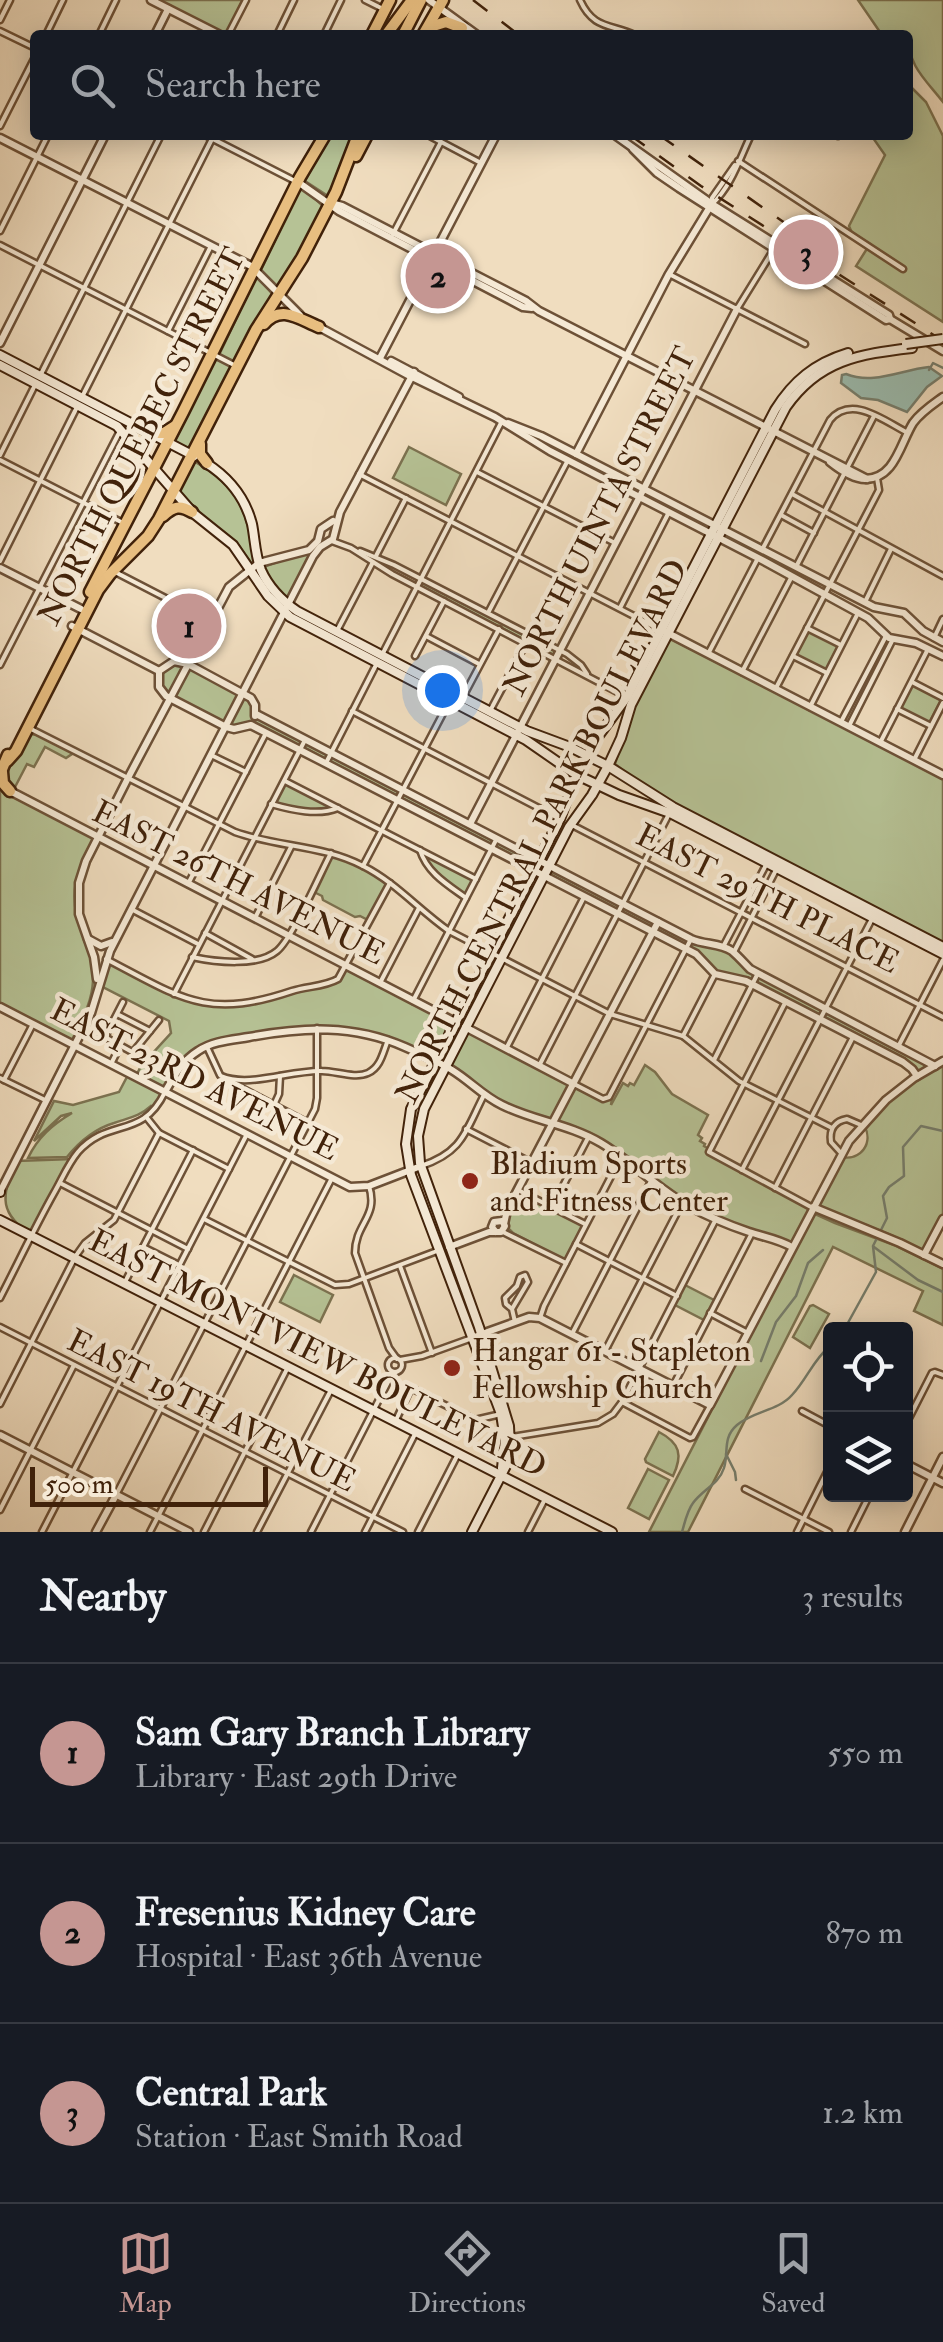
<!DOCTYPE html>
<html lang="en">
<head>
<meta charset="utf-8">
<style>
  body { margin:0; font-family:"IM FELL Double Pica",serif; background:#20242c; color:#f1f3f6 }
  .controls { position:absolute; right:30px; bottom:30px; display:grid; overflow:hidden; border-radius:10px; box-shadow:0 5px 25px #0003 }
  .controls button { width:90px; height:90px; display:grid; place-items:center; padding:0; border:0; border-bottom:2px solid #363941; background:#171b24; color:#f1f3f6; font:50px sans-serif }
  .scale { position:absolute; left:30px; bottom:25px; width:238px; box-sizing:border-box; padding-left:10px; border:5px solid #41220a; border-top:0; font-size:28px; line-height:35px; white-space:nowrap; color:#41220a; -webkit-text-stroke:8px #f5e9d5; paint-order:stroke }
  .you { position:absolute; left:442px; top:690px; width:35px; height:35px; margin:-25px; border:8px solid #fff; border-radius:50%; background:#1a73e8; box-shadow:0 0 0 15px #1a73e833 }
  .badge { display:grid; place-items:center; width:65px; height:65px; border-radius:50%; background:#c59692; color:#111; font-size:32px; font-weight:700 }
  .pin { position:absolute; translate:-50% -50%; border:5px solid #fff; box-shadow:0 2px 10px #0006 }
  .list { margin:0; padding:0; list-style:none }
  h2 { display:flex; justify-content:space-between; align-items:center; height:130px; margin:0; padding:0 40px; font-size:42px }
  h2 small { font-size:32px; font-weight:400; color:#9ea1a6 }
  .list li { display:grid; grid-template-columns:65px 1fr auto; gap:30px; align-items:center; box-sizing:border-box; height:180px; padding:0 40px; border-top:2px solid #363941 }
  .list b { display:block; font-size:38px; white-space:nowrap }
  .list p { margin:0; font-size:32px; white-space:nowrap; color:#9ea1a6 }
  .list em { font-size:32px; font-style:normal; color:#9ea1a6 }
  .icon { flex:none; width:55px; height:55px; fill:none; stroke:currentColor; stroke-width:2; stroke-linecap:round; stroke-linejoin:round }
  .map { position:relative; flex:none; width:943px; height:1532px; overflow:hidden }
  .search { position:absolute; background:#171b24; box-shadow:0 5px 25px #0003; left:30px; right:30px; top:30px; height:110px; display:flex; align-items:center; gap:25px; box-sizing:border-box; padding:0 35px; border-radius:10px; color:#9ea1a6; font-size:38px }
  .sheet { height:670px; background:#171b24 }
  nav { display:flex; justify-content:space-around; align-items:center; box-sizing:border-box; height:140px; border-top:2px solid #363941; background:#171b24; font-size:28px; color:#9ea1a6 }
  nav a { display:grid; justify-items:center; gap:5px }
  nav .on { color:#c59692 }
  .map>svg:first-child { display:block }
  .green { fill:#b6c295; stroke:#7c7250; stroke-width:2.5 }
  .water { fill:#9abcaf; stroke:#767e6d; stroke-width:2.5 }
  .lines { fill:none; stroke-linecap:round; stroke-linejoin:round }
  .stream { stroke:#767e6d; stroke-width:2.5 }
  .minor-casing { stroke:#6d5137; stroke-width:9 }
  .tertiary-casing { stroke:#6d5137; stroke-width:11 }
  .secondary-casing { stroke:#41220a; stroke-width:12 }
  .primary-casing { stroke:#41220a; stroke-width:15 }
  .minor { stroke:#f5e9d5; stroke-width:4 }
  .tertiary { stroke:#f5e9d5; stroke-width:6 }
  .secondary { stroke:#f5e9d5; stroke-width:8 }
  .primary { stroke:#e8be80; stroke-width:10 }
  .rail { stroke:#41220a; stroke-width:2.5; stroke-dasharray:18 18; stroke-linecap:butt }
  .secondary-bridge-casing { stroke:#41220a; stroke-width:12; stroke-linecap:butt }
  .secondary-bridge { stroke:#f5e9d5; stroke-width:8 }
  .poi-dot { fill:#8f2418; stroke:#f5e9d5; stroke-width:4 }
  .labels { text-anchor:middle; stroke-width:9; stroke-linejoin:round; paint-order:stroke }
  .street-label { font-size:32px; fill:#41220a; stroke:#f5e9d5 }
  .poi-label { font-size:32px; fill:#41220a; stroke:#f5e9d5; text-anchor:start }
</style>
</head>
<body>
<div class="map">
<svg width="943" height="1532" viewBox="0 0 943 1532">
  <rect width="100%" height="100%" fill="#f0ddbf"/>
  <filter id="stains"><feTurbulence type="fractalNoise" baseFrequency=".002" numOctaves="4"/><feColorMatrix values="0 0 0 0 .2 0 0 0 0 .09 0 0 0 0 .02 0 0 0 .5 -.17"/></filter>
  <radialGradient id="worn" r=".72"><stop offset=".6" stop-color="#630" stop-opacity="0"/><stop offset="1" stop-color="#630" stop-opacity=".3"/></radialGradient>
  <g class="green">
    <polygon points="157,0 243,0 226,35"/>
    <path d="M858,0H943V102C925,79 908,66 908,35H882Z"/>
    <polygon points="908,84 926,102 943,136 943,322 856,266 870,244 852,233 849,226 885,155 871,135 908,135"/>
    <polygon points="329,135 355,135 331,195 328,196 305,181"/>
    <polygon points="300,188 308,192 324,207 280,287 277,287 261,270"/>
    <polygon points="256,277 259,277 274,296 234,363 219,355"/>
    <polygon points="216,359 232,366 191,451 174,442 175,440"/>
    <polygon points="409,447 461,474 446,505 393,478"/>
    <path d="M192,460C242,489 245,509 256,562L252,564L236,542L203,519L177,490Z"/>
    <polygon points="312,550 314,552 289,600 286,599 274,586 263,567"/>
    <polygon points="423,581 557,651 554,655 421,587"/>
    <polygon points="808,631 838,646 826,670 796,655"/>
    <polygon points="669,638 943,778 943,945 652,792 615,764 631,712"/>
    <polygon points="180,661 251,698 257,714 538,861 533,870 251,725 234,729 166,696 158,676 159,671"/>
    <polygon points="912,685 941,700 929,723 900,708"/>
    <polygon points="31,734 38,735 71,752 72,754 66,758 45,747 34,767 27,764 14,789 4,776 5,772 27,735"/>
    <polygon points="284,780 338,808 324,813 271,804"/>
    <path d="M0,790L94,838C75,873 67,896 83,935C89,950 94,965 93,981C92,1003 81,1021 72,1040L0,1003Z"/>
    <polygon points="420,850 476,879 466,898 431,870"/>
    <polygon points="331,853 345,858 390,882 370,921 360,916 355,917 323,900 322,896 312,891"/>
    <polygon points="550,871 691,939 729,949 744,964 935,1066 917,1076 912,1069 746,981 719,976 700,959 551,876"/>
    <path d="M106,959L174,994L200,1003L246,1004L334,981L346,966L447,1021L445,1032L450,1035L455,1028L465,1035L470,1030L603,1099L609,1097L612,1099L611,1105L623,1083L628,1086L630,1083L634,1085L645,1065L655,1072L672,1094L708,1115L698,1135L702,1138L700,1141L705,1144L704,1146L709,1149V1152L813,1207L792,1247L755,1234L686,1204L586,1135L502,1105L453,1071L387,1040L317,1028L224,1041L187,1060L155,1110L151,1106C139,1117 128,1118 114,1123C94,1129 80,1141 67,1157L28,1158C38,1137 52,1125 72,1113L61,1116L34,1141L54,1101L73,1105L119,1092L129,1073L136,1076L141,1066L171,1033L169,1021L99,985Z"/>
    <path d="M943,1064V1214L924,1250H920L893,1236L818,1206L841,1157C861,1161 874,1143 864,1125C886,1099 914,1080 943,1064Z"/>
    <path d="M73,1159L32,1236C0,1213 0,1199 16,1161Z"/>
    <polygon points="520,1192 583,1225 565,1260 513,1233 507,1227 507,1215"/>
    <polygon points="813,1213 835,1223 894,1245 943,1269 943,1325 914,1311 923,1291 833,1247 688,1532 649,1532"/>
    <polygon points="294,1275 333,1295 320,1322 280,1302"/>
    <polygon points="683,1284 716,1301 706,1321 673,1304"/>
    <polygon points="813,1305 829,1314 810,1348 793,1337 810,1306"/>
    <path d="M659,1432C680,1443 683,1455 673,1476L646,1462L645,1459Z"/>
    <polygon points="648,1469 669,1480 649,1519 628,1508"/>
  </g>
  <path class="water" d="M929,367L942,376L927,387L907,412L878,400L861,398L841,383L842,375L846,374C874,385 900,370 929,367Z"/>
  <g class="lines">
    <g class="stream">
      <polyline points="929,370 933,363 943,368"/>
      <polyline points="874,1247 918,1280 943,1292"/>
      <polyline points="844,1330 876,1272 873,1246 887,1218 883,1196 889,1187 904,1176 903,1147 921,1126 943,1131"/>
      <polyline points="761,1361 776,1322 796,1296 808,1263 823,1250"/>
      <polyline points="726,1454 735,1472 736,1480"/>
      <path d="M682,1532C685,1522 687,1511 693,1503C702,1490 719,1484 724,1468C729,1452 722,1438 737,1425C753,1411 778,1411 792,1395C807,1379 813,1360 830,1346"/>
    </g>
    <defs>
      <g id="minor">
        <polyline points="365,0 383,9"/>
        <path d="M580,0C593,29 610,24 635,35"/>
        <polyline points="0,20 10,0"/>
        <polyline points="0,31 35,48"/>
        <polyline points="46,35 63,0"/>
        <polyline points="99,35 116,0"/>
        <polyline points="228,35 246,0"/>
        <polyline points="277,35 294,0"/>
        <polyline points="324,35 341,0"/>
        <polyline points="0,126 35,57"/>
        <polyline points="205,135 295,181"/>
        <polyline points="428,135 481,163"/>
        <polyline points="837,135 838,136"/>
        <polyline points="738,161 903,269"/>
        <polyline points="712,203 712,198 735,165"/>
        <path d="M712,204C731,187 740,158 751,135"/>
        <polyline points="0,231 48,135"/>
        <polyline points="393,234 441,142"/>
        <polyline points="0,245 236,366"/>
        <polyline points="669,274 805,344"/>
        <polyline points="737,309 774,249"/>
        <polyline points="168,331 211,246"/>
        <polyline points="40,376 161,135"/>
        <polyline points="81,399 214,135"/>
        <polyline points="0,455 36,383"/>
        <polyline points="0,460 125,524"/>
        <polyline points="477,472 615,543"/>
        <polyline points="359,474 661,630"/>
        <polyline points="792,494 943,576"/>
        <polyline points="781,515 814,533"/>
        <polyline points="332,541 351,548 392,574 627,697"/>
        <path d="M762,550L830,420C852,394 884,421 908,433"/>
        <polyline points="360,551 394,565 567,654 581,665 587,674"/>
        <polyline points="376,556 406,498"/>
        <polyline points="0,561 77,407"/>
        <polyline points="797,565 874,416"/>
        <polyline points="117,573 210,621"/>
        <polyline points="865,602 891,549"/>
        <polyline points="620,608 669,512"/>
        <polyline points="489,611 568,460"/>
        <polyline points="807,628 841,645"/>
        <polyline points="338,629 373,562"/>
        <polyline points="426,636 479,664"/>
        <polyline points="934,638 943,619"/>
        <polyline points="383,653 502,421"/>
        <polyline points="708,654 758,558"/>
        <polyline points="415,656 444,601"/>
        <polyline points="793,656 827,673"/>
        <polyline points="0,665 121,429"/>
        <polyline points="742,672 791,578"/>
        <polyline points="912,682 943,698"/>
        <polyline points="776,688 879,490 877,478"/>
        <polyline points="464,695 499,629"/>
        <polyline points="810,707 858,613"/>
        <polyline points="897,709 931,726"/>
        <polyline points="352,711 560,819"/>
        <polyline points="490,711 525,645"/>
        <polyline points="842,720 886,636"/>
        <polyline points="849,726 893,639"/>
        <path d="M29,728L235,832C277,847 323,845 363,866C395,882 419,910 449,931L610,1014L683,1036L739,1081L832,1128"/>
        <polyline points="880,743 928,649"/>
        <polyline points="211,755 246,772"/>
        <polyline points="914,760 943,703"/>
        <polyline points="326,763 376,665"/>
        <polyline points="285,781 476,879"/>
        <path d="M271,804C292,810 318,816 338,808"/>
        <polyline points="570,824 943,1017"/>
        <path d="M420,850C427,873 448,885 466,898"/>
        <polyline points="363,866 449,702"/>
        <polyline points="188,884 266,733"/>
        <polyline points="131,909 198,944"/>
        <polyline points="255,918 291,847"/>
        <polyline points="205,933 252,959"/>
        <polyline points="723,947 767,863"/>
        <polyline points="734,952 777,868"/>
        <path d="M192,957C215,962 258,967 277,951C292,939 320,874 331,853"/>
        <path d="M106,959C181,998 206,1020 292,991C307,986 324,987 338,979L390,883"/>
        <polyline points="380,983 419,908"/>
        <polyline points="174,994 305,740"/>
        <polyline points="413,1001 496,840"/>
        <polyline points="786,1001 709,1152 811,1207"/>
        <polyline points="119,1015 150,1031"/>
        <polyline points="94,1031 143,1058"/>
        <polyline points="683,1036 715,974"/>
        <polyline points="105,1037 123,1002"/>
        <polyline points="207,1047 220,1075"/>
        <polyline points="898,1047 943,960"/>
        <polyline points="506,1049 584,897"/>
        <polyline points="133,1052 159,1020"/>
        <polyline points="714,1060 757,975"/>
        <polyline points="111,1064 120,1046"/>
        <polyline points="539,1066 670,812"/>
        <path d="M221,1076C249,1088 290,1070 322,1071C336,1071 355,1079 368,1073C381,1067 383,1052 388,1040"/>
        <polyline points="0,1078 45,1100"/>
        <polyline points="4,1080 32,1026"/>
        <polyline points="228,1081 308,1123"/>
        <polyline points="576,1085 603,1099 609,1097 691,939"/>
        <polyline points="274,1105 279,1094 280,1076"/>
        <polyline points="147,1118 159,1133 229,1169"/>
        <polyline points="466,1129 532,1163"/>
        <path d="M841,1153L831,1142C829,1129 835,1121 847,1119L861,1125"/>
        <path d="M421,1166C463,1152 465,1132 484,1095"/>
        <polyline points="742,1170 873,917"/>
        <polyline points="60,1183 188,1249"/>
        <path d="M369,1186C379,1217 355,1223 355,1253L389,1348L397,1359"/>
        <polyline points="775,1188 853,1037"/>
        <polyline points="518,1190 585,1224"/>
        <polyline points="552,1207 589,1136"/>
        <polyline points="204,1219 335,1285 349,1284 437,1251"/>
        <polyline points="503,1232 566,1263"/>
        <polyline points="576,1244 677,1296"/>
        <polyline points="143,1247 179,1265"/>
        <polyline points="400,1266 432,1353"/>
        <polyline points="125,1282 193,1150"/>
        <path d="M0,1298C18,1263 35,1227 54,1193C62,1179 68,1164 78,1152C109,1117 142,1140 165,1092"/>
        <polyline points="512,1309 528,1282 525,1275 520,1277 517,1286 505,1298 506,1304 512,1309 515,1322"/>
        <polyline points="710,1313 746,1332"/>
        <polyline points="540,1318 544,1306 621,1157"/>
        <polyline points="0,1327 403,1532"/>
        <polyline points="572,1334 650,1183"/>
        <polyline points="605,1351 681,1205"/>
        <circle cx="395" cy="1365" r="7"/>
        <polyline points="400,1360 422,1356 472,1338"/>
        <polyline points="673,1386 751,1235"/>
        <polyline points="622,1402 690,1438 693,1437 710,1406"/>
        <polyline points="0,1404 75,1257 85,1243 114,1220 159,1133"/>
        <polyline points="802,1411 830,1426"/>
        <polyline points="396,1420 411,1388 475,1420 501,1414"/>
        <polyline points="906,1424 932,1373 935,1372 943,1375"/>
        <polyline points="512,1437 598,1423 613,1414 622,1402 716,1219"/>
        <polyline points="745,1489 829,1532"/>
        <polyline points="116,1495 315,1109 317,1098 317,1028"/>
        <polyline points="0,1510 74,1365"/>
        <polyline points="42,1532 247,1134"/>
        <polyline points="150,1532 332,1178"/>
        <polyline points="204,1532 288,1367"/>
        <polyline points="257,1532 331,1390"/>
        <polyline points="311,1532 388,1382 396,1372"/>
        <polyline points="365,1532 415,1434"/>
        <polyline points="418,1532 457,1456"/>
        <polyline points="528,1532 544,1501"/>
        <polyline points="797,1532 830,1466"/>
        <polyline points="851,1532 870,1494"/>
      </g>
      <g id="tertiary">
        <polyline points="151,0 220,35"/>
        <polyline points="429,0 477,35"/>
        <polyline points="155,35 168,9"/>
        <polyline points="615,135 712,204 889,315 890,319"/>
        <polyline points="0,138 251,266 300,315"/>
        <polyline points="633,149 657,173 679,188 886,320 890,319 943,351"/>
        <polyline points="298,182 339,211 523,307 532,308"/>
        <polyline points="331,203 342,206 526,301 539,311 867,479"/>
        <polyline points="319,327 408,375 495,417 550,451 762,560 868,618 889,638 916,643 943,656"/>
        <polyline points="0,343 105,135"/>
        <polyline points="380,358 496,135"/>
        <polyline points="391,361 459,397"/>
        <polyline points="508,423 541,436 874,607 904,613 923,631 943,642"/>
        <polyline points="576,454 669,274 711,205"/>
        <path d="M830,462C840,470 853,479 865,479C895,479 900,444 913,423C921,412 932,405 943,397"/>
        <polyline points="0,568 81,609"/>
        <polyline points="72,626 159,671"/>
        <polyline points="664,631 943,775"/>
        <polyline points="159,671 159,687 166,696 226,727 234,729 251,725 296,748 696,954 715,974 746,981 903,1062 912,1069 917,1076"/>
        <polyline points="159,671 174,661 188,664 251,698 255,705 255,716"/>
        <path d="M256,714L691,939C705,945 720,943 732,951C738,956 744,963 750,969L935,1066"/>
        <polyline points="10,791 455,1022"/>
        <polyline points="470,824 737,309"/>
        <polyline points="88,939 101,946 112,942"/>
        <polyline points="97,979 94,957 79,914 79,883 86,861 128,778 229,587 259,563 309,550 318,541 321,529 333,521"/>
        <polyline points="0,1007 350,1187 369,1186 421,1166"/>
        <polyline points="465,1027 574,1084"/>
        <path d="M165,1092C174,1076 182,1061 198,1051C213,1041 231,1040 249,1037C303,1027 353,1024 405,1047C421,1054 437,1061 452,1070C470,1081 483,1096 502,1105C534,1121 569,1124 601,1143C631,1161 656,1187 687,1205C707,1216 728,1225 749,1232C764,1237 778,1239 792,1247"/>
        <polyline points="0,1192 91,1013 110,951 313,556 320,547 333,539 340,512 414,372"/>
        <polyline points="813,1207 900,1243 943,1264"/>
        <polyline points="504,1224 507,1210 658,922"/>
        <polyline points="449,1247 489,1232 501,1232 505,1226 502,1221 494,1222 492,1227 496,1232"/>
        <polyline points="924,1255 943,1219"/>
        <polyline points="479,1335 529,1317 540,1318 710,1405 849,1141 886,1100 914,1078 943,1061"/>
        <polyline points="0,1435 189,1532"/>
        <polyline points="906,1464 943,1483"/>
        <polyline points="96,1532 116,1495"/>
        <polyline points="905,1532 943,1457"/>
      </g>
      <g id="secondary">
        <polyline points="0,355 194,456"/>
        <polyline points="0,365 117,426 193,513 233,545 268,596 290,617 526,740 575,774 619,795 670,813 943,954"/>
        <path d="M206,463C228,477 245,497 252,524C255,539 255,555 261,570C269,588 281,600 297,611L527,731L570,747L608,766L673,807L943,947"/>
        <polyline points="0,1192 0,1191"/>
        <polyline points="0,1220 612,1532"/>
        <path d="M502,1468L505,1440L501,1414L411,1175L406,1144L411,1109L560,819L572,786L597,738L627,697L775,410C793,381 815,363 848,353"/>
        <path d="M472,1532L508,1462L510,1447L509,1426L479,1327L420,1163L418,1136L424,1109L569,827L592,795L608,766L621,738L631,705L786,407C819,360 859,354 912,348"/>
      </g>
      <g id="primary">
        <polyline points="430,27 446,22 462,28"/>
        <polyline points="372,35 390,0"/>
        <polyline points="386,35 412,0"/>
        <polyline points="403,35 421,0"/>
        <polyline points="423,35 443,0"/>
        <polyline points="356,156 367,135"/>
        <path d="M264,324C281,304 299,319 319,327"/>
        <polyline points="152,433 164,433 175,426"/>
        <polyline points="200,444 200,454 207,463"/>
        <path d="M163,516C174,506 180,505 192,512"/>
        <polyline points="90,592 183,412 300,177 325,135"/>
        <polyline points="7,761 16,751 98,590 110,574 148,536 159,519 256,330 302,258 336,192 358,135"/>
        <polyline points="2,772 3,783 10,791"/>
        <polyline points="0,774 8,755"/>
      </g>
    </defs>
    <use href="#minor" class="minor-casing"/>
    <use href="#tertiary" class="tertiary-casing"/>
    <use href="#secondary" class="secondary-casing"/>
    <use href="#primary" class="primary-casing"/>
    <use href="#minor" class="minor"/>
    <use href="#tertiary" class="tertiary"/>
    <use href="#secondary" class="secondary"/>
    <use href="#primary" class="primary"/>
    <g class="rail">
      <polyline points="473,0 519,35"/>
      <polyline points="630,135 701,186 943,341"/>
      <polyline points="659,135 822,249"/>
    </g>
    <defs>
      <polyline id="secondary-bridge" points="906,344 943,339"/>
    </defs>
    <use href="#secondary-bridge" class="secondary-bridge-casing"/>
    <use href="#secondary-bridge" class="secondary-bridge"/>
  </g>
  <g class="poi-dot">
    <circle cx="470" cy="1181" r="10"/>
    <circle cx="452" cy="1368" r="10"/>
  </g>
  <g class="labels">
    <g class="street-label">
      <text transform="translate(141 436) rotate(-63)" y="11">NORTH QUEBEC STREET</text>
      <text transform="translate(599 521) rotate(-63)" y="11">NORTH UINTA STREET</text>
      <text transform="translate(541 831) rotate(-63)" y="11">NORTH CENTRAL PARK BOULEVARD</text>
      <text transform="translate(239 882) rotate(27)" y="11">EAST 26TH AVENUE</text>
      <text transform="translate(768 898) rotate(27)" y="11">EAST 29TH PLACE</text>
      <text transform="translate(195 1079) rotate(27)" y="11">EAST 23RD AVENUE</text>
      <text transform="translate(318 1353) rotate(27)" y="11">EAST MONTVIEW BOULEVARD</text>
      <text transform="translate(212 1410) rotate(27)" y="11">EAST 19TH AVENUE</text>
    </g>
    <g class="poi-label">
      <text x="490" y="1174">Bladium Sports<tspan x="490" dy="37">and Fitness Center</tspan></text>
      <text x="472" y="1361">Hangar 61 - Stapleton<tspan x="472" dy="37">Fellowship Church</tspan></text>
    </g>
  </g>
  <rect width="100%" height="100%" filter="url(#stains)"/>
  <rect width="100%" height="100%" fill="url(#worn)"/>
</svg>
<div class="controls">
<button><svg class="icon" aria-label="locate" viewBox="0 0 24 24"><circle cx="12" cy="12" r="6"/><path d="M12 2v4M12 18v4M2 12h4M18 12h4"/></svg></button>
<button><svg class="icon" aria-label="layers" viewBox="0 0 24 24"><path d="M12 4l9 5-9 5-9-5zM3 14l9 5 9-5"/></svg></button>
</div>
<div class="scale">500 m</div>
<div class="you"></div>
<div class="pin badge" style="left:189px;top:626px">1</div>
<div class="pin badge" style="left:438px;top:276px">2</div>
<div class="pin badge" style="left:806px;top:252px">3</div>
<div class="search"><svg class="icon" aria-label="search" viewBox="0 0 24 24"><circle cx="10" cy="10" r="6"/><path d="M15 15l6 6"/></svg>Search here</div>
</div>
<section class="sheet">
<h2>Nearby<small>3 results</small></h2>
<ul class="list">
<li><span class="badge">1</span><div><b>Sam Gary Branch Library</b><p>Library · East 29th Drive</p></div><em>550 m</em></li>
<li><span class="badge">2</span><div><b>Fresenius Kidney Care</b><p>Hospital · East 36th Avenue</p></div><em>870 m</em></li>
<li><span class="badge">3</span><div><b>Central Park</b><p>Station · East Smith Road</p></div><em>1.2 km</em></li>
</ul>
</section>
<nav>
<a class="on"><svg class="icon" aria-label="map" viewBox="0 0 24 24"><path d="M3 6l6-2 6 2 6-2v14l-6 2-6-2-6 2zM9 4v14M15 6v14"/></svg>Map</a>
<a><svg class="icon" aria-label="directions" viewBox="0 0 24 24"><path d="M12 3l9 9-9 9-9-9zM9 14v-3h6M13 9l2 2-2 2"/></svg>Directions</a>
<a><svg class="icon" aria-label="saved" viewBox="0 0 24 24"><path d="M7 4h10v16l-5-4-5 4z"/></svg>Saved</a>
</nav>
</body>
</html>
